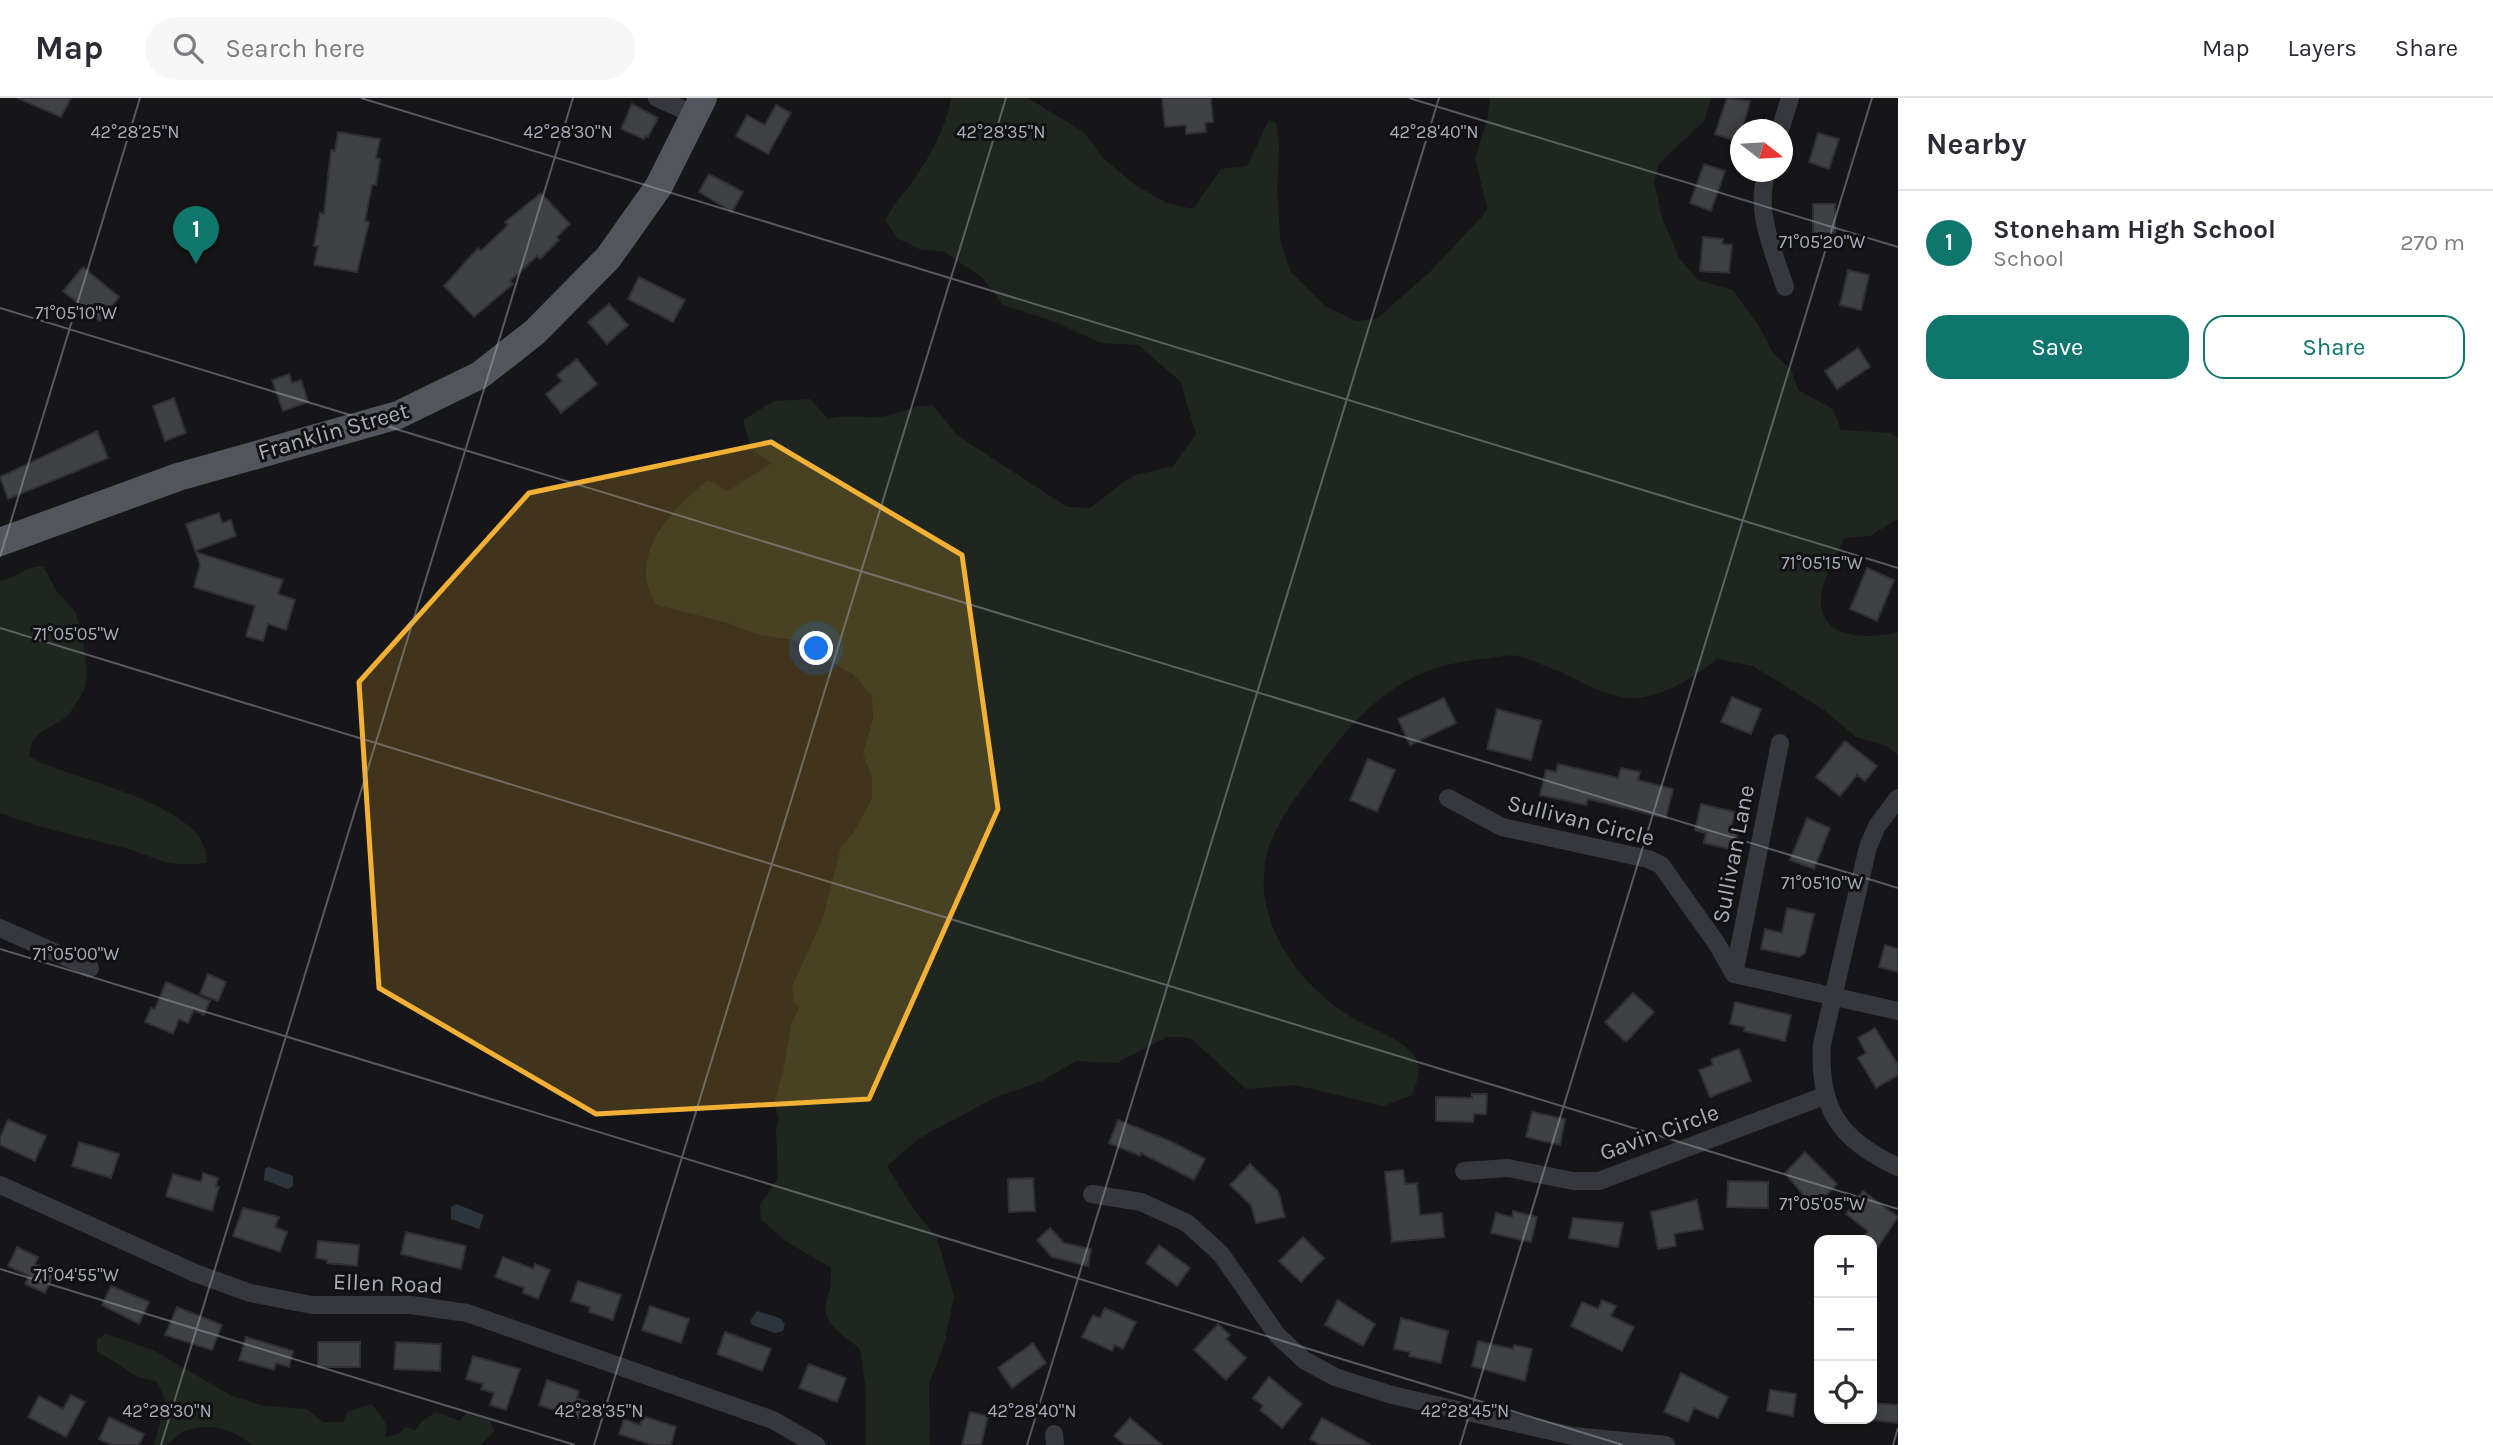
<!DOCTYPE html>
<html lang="en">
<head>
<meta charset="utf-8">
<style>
  body { margin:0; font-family:Karla,sans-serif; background:#f7f7f7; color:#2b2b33 }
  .controls { position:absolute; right:21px; bottom:21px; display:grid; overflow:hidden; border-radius:14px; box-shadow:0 4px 10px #0003 }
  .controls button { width:63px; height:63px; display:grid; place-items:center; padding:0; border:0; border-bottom:2px solid #e1e1e2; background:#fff; color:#2b2b33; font:35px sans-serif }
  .compass { position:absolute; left:1730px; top:21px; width:63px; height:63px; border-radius:50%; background:#fff; box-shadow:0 4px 10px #0003; rotate:107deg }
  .you { position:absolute; left:817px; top:551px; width:24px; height:24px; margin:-18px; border:5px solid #fff; border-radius:50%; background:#1a73e8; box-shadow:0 0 0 10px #1a73e833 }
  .badge { display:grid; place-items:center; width:46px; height:46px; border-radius:50%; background:#0f766e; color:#fff; font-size:23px; font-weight:700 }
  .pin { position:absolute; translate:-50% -58px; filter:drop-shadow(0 2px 4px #0008) }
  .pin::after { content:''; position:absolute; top:37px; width:24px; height:21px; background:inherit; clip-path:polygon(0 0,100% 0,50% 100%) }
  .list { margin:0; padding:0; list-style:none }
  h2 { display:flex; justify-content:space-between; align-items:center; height:91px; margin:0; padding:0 28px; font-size:30px }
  h2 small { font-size:23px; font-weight:400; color:#7c7c81 }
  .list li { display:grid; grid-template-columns:46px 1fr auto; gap:21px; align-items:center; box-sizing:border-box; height:105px; padding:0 28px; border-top:2px solid #e1e1e2 }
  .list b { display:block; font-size:26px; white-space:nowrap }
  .list p { margin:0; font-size:23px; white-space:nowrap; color:#7c7c81 }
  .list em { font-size:23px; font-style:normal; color:#7c7c81 }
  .actions { display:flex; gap:14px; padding:21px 28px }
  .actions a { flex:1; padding:16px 0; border:2px solid #0f766e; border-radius:21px; text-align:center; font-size:24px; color:#0f766e }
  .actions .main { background:#0f766e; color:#fff }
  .icon { flex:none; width:38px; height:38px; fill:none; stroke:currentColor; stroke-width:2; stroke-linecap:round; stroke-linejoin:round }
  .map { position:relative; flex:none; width:1898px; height:1347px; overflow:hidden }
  header { display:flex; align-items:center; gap:42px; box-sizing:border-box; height:98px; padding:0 35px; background:#fff; border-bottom:2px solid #e1e1e2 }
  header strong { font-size:33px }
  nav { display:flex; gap:38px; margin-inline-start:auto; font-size:24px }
  .search { width:490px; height:63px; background:#f7f7f7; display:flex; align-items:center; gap:18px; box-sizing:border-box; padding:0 24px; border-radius:38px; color:#7c7c81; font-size:26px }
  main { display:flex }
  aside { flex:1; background:#fff }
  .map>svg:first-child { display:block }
  .green { fill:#1e261f }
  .water { fill:#2c353c }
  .building { fill:#404145; stroke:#303034; stroke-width:2 }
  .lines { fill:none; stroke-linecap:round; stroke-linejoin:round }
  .street { stroke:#37383d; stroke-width:18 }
  .primary { stroke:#53555c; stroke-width:28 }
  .marked { fill:#f2b134; fill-opacity:0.2; stroke:#f2b134; stroke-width:5; stroke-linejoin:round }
  .ticks { fill:none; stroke:#a8adb8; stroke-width:2; stroke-opacity:0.45 }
  .labels { text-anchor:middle; stroke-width:6; stroke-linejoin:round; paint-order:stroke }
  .street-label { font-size:23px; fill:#a8adb8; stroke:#111113 }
  .ticks-label { font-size:18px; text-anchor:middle; fill:#a8adb8; stroke:#111113; stroke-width:6; stroke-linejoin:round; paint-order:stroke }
</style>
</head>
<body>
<header>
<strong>Map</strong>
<div class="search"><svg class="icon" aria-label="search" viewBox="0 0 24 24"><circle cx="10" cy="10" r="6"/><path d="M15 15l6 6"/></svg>Search here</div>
<nav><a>Map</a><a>Layers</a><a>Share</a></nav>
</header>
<main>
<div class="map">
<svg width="1898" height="1347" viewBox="0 0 1898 1347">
  <rect width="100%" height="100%" fill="#161618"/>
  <g class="green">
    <path d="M951,0H1028L1085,35L1103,60L1135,87L1167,105L1193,111L1221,71L1247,68L1269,22L1276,25L1279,46L1277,92L1280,140L1290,173L1325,208L1356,223L1376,221L1430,174L1483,117L1487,110L1475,60L1487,22L1490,0H1711L1705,22L1659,66L1654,84L1662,119L1679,160L1698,182L1733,192L1760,230L1773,255L1791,271L1798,292L1833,311L1841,332L1891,335L1898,340V421L1870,438L1845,440C1835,458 1819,486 1821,507C1824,542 1873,541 1898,534V657L1887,648L1856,639L1824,612L1753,568L1717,561C1690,582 1653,607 1617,598C1595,593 1574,579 1553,571C1542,567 1530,561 1519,558C1508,556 1493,560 1482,561C1394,570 1357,617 1308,683C1293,703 1275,728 1268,752C1249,819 1296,885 1351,919C1370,931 1400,939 1414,957C1423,970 1417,984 1412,997L1383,1008L1295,987L1246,991L1194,943L1185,939H1167L1117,965L1076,963L1042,983L994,1000L918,1041L887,1068L912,1109L937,1140L954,1199L944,1246L929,1286L930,1347H866V1293L860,1251C845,1238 820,1227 827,1202C830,1191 833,1181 830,1169L785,1143L761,1121L760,1107L778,1080L776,1032L779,1020L774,1005L783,974L791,926L799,910L794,904L792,889L823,820L841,749L853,736L872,700V679L863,656L873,621L872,598L853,576L793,542L756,536L728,525L657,507C624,459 672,411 708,382L728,393L772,365L751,352L743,322L774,303L810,301L828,321C844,316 862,320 879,319C898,317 913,307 933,307L957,337L1067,409L1090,410L1132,378L1173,368L1196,336L1180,283L1138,247L1101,245L1050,222L1003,207L983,180L944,154L919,151L897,140L886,123C892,106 902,98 913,83C930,58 946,30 951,0Z"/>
    <path d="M43,468L57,494L75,513L82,534L87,576L84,592L68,618L41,634L32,644L29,658C66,682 214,705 206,765C161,770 159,759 121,749C80,739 40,730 0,715V483C17,480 25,468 43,468Z"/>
    <path d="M106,1236L153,1252L230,1297L264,1308L306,1311L323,1324H343L347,1314L370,1306L375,1309L387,1328L385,1339L399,1336L405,1329L415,1332L422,1323L436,1314L460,1323L466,1315L490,1322L494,1333L481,1347H252C229,1326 187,1320 168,1347H154L166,1304L157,1284L138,1279L97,1253V1241Z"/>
  </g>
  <g class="water">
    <polygon points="269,1069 293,1078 293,1088 288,1091 264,1082 265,1071"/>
    <polygon points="456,1106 484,1117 479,1131 451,1121 451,1109"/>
    <polygon points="757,1213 780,1220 785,1226 783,1233 775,1235 752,1227 750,1223"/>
  </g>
  <g class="building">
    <polygon points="17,0 71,0 61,19"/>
    <polygon points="1162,0 1211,0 1213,24 1205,25 1206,34 1186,36 1186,27 1165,29"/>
    <polygon points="1727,0 1750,3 1739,44 1715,36"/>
    <polygon points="632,6 658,20 648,39 645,38 644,41 621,31"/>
    <polygon points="776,7 791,15 768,56 736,38 747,17 765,27"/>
    <polygon points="338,34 380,41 376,60 380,61 376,87 372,87 365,123 369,124 357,174 314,167 318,148 314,148 320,115 324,116 331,52 335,53"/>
    <polygon points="1818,35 1839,41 1829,71 1809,64"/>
    <polygon points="1704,66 1725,73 1711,113 1690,105"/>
    <polygon points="709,76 743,94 732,114 699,94"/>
    <polygon points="541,95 570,126 557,139 559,142 540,161 537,158 510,183 513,186 474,219 444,188 478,150 481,153 508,127 505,124"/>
    <rect x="1813" y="106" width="22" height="29"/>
    <polygon points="1703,139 1723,141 1722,146 1732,147 1729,175 1700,173"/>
    <polygon points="83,169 119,199 100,223 63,193"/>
    <polygon points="1848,172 1869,177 1861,212 1840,207"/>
    <polygon points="639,179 685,202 673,224 628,201"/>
    <polygon points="609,206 628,227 607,246 588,224"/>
    <polygon points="1858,250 1870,269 1837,291 1825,273"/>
    <polygon points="577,261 597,286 561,315 546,296 562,283 557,277"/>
    <polygon points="289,276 292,285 301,282 308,304 283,313 272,282"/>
    <polygon points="174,300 186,335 165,343 153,308"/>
    <polygon points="97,333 108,360 8,401 0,379"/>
    <polygon points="219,415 222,425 231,422 236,438 195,453 186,426"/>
    <polygon points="196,454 283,482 278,496 295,502 286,532 268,526 263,543 246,538 255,508 194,489 200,467"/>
    <polygon points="1867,470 1894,482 1877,523 1850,511"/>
    <polygon points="1732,599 1761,611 1751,636 1721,624"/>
    <polygon points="1444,600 1456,625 1410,647 1398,621"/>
    <polygon points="1497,611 1541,623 1531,662 1487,651"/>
    <polygon points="1845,643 1877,668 1865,683 1857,677 1840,698 1816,679"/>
    <polygon points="1368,661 1395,672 1377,714 1350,702"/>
    <polygon points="1558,666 1618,680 1621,670 1640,674 1638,682 1673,691 1666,720 1588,701 1586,707 1540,697 1546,672 1556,674"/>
    <polygon points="1701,706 1735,714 1731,729 1739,731 1733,752 1704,745 1706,735 1695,732"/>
    <polygon points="1807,720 1830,730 1814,771 1790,762"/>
    <polygon points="1787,810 1814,816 1805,855 1799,859 1761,851 1765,831 1782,835"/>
    <polygon points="1885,847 1898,851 1898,874 1879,869"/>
    <polygon points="208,876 226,884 218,903 200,896"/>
    <polygon points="166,884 210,903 204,917 194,912 188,925 179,921 173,936 145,924 151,910 155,911"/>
    <polygon points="1633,895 1654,914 1626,944 1605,924"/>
    <polygon points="1735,904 1791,917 1785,943 1744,933 1745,929 1730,926"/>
    <polygon points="1875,930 1898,967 1898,977 1876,990 1858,960 1866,955 1858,940"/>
    <polygon points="1739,951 1751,983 1710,999 1699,972 1713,967 1711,961"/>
    <polygon points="1472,996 1487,996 1486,1016 1474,1016 1473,1024 1436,1023 1436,999 1472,1000"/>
    <polygon points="1532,1014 1565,1021 1560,1047 1526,1039"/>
    <polygon points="8,1022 46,1038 35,1063 0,1047 0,1039"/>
    <polygon points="1118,1022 1170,1043 1205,1061 1194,1082 1141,1055 1140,1058 1109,1045"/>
    <polygon points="79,1044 119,1056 111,1080 72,1068"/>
    <polygon points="1805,1054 1837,1086 1814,1110 1785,1075"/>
    <polygon points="1250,1066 1278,1093 1285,1119 1256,1125 1251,1107 1230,1087"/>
    <polygon points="1403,1072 1405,1086 1417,1085 1420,1117 1442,1115 1444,1139 1392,1144 1385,1074"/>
    <polygon points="203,1075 218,1080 216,1088 219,1089 212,1113 166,1098 173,1076 201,1084"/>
    <polygon points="1033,1080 1035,1113 1009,1114 1008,1081"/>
    <polygon points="1728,1083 1768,1084 1768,1110 1727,1109"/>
    <polygon points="1863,1093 1898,1119 1872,1158 1872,1142 1861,1142 1868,1133 1846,1116"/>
    <polygon points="1697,1102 1703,1131 1674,1136 1676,1148 1658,1151 1651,1114"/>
    <polygon points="243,1110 279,1119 275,1129 287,1134 280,1154 233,1138"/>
    <polygon points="1513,1113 1537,1119 1531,1144 1491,1135 1496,1115 1512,1119"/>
    <polygon points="1573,1120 1623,1125 1618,1149 1569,1140"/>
    <polygon points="1050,1130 1064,1145 1091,1151 1088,1168 1052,1159 1037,1142"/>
    <polygon points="406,1134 466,1148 461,1171 401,1156"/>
    <polygon points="1303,1139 1324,1160 1301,1184 1279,1163"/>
    <polygon points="318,1143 359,1147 357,1168 327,1165 327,1162 316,1160"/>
    <polygon points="1159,1147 1190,1170 1177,1188 1146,1165"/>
    <polygon points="17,1149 38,1159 35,1166 54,1175 45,1195 25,1186 29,1178 8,1168"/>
    <polygon points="503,1159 533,1171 535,1166 550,1172 538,1201 523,1195 524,1190 495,1179"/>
    <polygon points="578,1183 621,1197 613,1222 589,1214 590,1209 571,1203"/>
    <polygon points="111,1188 149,1204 139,1226 102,1207"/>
    <polygon points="1338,1202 1375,1226 1363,1248 1325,1227"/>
    <polygon points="1602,1202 1616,1208 1611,1218 1634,1229 1622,1253 1571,1228 1582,1204 1598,1211"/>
    <polygon points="650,1208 689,1221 681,1245 642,1232"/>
    <polygon points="177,1209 222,1227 212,1252 165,1237"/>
    <polygon points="1105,1210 1136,1224 1123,1251 1115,1247 1112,1253 1082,1239 1093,1217 1100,1220"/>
    <polygon points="1401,1220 1448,1233 1441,1265 1409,1258 1410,1254 1394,1251"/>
    <polygon points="1218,1226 1230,1237 1226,1241 1246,1260 1226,1282 1194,1252"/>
    <polygon points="725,1234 771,1251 762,1273 717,1256"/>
    <polygon points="246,1239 293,1253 289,1269 276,1265 274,1272 239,1262"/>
    <polygon points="1478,1243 1513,1251 1514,1247 1532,1251 1525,1283 1472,1268"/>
    <rect x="318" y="1244" width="42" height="25"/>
    <polygon points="396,1244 441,1246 440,1273 394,1271"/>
    <polygon points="1033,1245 1046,1265 1012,1290 998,1270"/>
    <polygon points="473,1258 520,1271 506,1312 490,1307 494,1295 481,1291 483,1286 466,1281"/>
    <polygon points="809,1266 846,1280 837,1304 799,1290"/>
    <polygon points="1681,1275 1728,1299 1718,1320 1694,1310 1688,1324 1664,1314"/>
    <polygon points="1269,1279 1302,1306 1282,1330 1260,1312 1263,1308 1253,1300"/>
    <polygon points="547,1282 579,1293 577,1300 588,1304 582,1321 539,1307"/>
    <polygon points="1770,1292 1796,1296 1793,1318 1767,1313"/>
    <polygon points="71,1297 85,1304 66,1339 28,1319 39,1298 63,1311"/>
    <polygon points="1872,1305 1898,1307 1898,1325 1872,1322"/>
    <polygon points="970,1314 988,1318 981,1347 962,1347"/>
    <polygon points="643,1318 676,1329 671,1347 653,1347 619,1336 624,1321 640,1327"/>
    <polygon points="109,1319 144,1336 139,1347 112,1347 99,1341"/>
    <polygon points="1130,1320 1162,1347 1125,1347 1114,1338"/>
    <polygon points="1322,1320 1371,1347 1320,1347 1310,1341"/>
  </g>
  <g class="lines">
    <g class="street">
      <polyline points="657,0 695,17"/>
      <polyline points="1780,32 1790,0"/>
      <path d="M1767,74C1754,113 1773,151 1785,189"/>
      <polyline points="1448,700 1502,729 1648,761 1661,767 1717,846 1734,876"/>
      <path d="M1898,700L1877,728L1868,749L1822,946C1818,1010 1839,1042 1898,1069"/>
      <polyline points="0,830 90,870"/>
      <polyline points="1734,876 1780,645"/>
      <polyline points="1734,876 1898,913"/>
      <polyline points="1464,1073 1508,1070 1573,1083 1599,1083 1824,998"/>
      <polyline points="0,1087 195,1175 250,1195 312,1207 411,1207 467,1215 773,1322 816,1347"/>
      <polyline points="1092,1096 1141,1104 1187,1125 1221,1156 1277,1237 1304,1262 1335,1279 1392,1297 1573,1338 1666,1347"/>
      <polyline points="1054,1336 1055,1347"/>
    </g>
    <polyline class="primary" points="0,444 178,379 398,317 480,277 535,234 608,160 659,88 703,0"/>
  </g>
  <path class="marked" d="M771,344L962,457L998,711L869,1001L596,1016L379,890L359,584L529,395Z"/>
  <path class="ticks" d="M361,0L1898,470M1409,0L1898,149M0,210L1898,790M0,459L140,0M0,530L1898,1111M0,851L1623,1347M0,1171L575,1347M161,1347L573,0M594,1347L1006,0M1027,1347L1439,0M1460,1347L1872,0M1893,1347L1898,1330"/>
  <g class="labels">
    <g class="street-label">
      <text transform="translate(333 333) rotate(-16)" y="8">Franklin Street</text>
      <text transform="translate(1581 722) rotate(14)" y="8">Sullivan Circle</text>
      <text transform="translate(1733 756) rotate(-79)" y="8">Sullivan Lane</text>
      <text transform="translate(1659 1034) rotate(-20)" y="8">Gavin Circle</text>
      <text transform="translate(388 1185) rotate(2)" y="8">Ellen Road</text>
    </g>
  </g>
  <g class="ticks-label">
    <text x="135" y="40">42°28'25"N</text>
    <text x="568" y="40">42°28'30"N</text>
    <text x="1001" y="40">42°28'35"N</text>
    <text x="1434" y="40">42°28'40"N</text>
    <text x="1822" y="150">71°05'20"W</text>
    <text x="76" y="221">71°05'10"W</text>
    <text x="1822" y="471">71°05'15"W</text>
    <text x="76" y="542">71°05'05"W</text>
    <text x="1822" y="791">71°05'10"W</text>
    <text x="76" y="862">71°05'00"W</text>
    <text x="1822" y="1112">71°05'05"W</text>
    <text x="76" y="1183">71°04'55"W</text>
    <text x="167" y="1319">42°28'30"N</text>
    <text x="599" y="1319">42°28'35"N</text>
    <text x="1032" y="1319">42°28'40"N</text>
    <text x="1465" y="1319">42°28'45"N</text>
  </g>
</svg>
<div class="controls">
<button>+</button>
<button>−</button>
<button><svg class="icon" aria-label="locate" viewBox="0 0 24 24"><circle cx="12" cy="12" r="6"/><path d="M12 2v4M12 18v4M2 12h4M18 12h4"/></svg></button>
</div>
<svg class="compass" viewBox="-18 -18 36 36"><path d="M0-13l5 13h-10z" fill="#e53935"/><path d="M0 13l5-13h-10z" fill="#7c7c81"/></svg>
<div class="you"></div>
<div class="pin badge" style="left:196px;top:166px">1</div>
</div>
<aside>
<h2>Nearby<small></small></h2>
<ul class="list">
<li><span class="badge">1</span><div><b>Stoneham High School</b><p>School</p></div><em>270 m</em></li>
</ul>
<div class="actions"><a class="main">Save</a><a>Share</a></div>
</aside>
</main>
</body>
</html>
